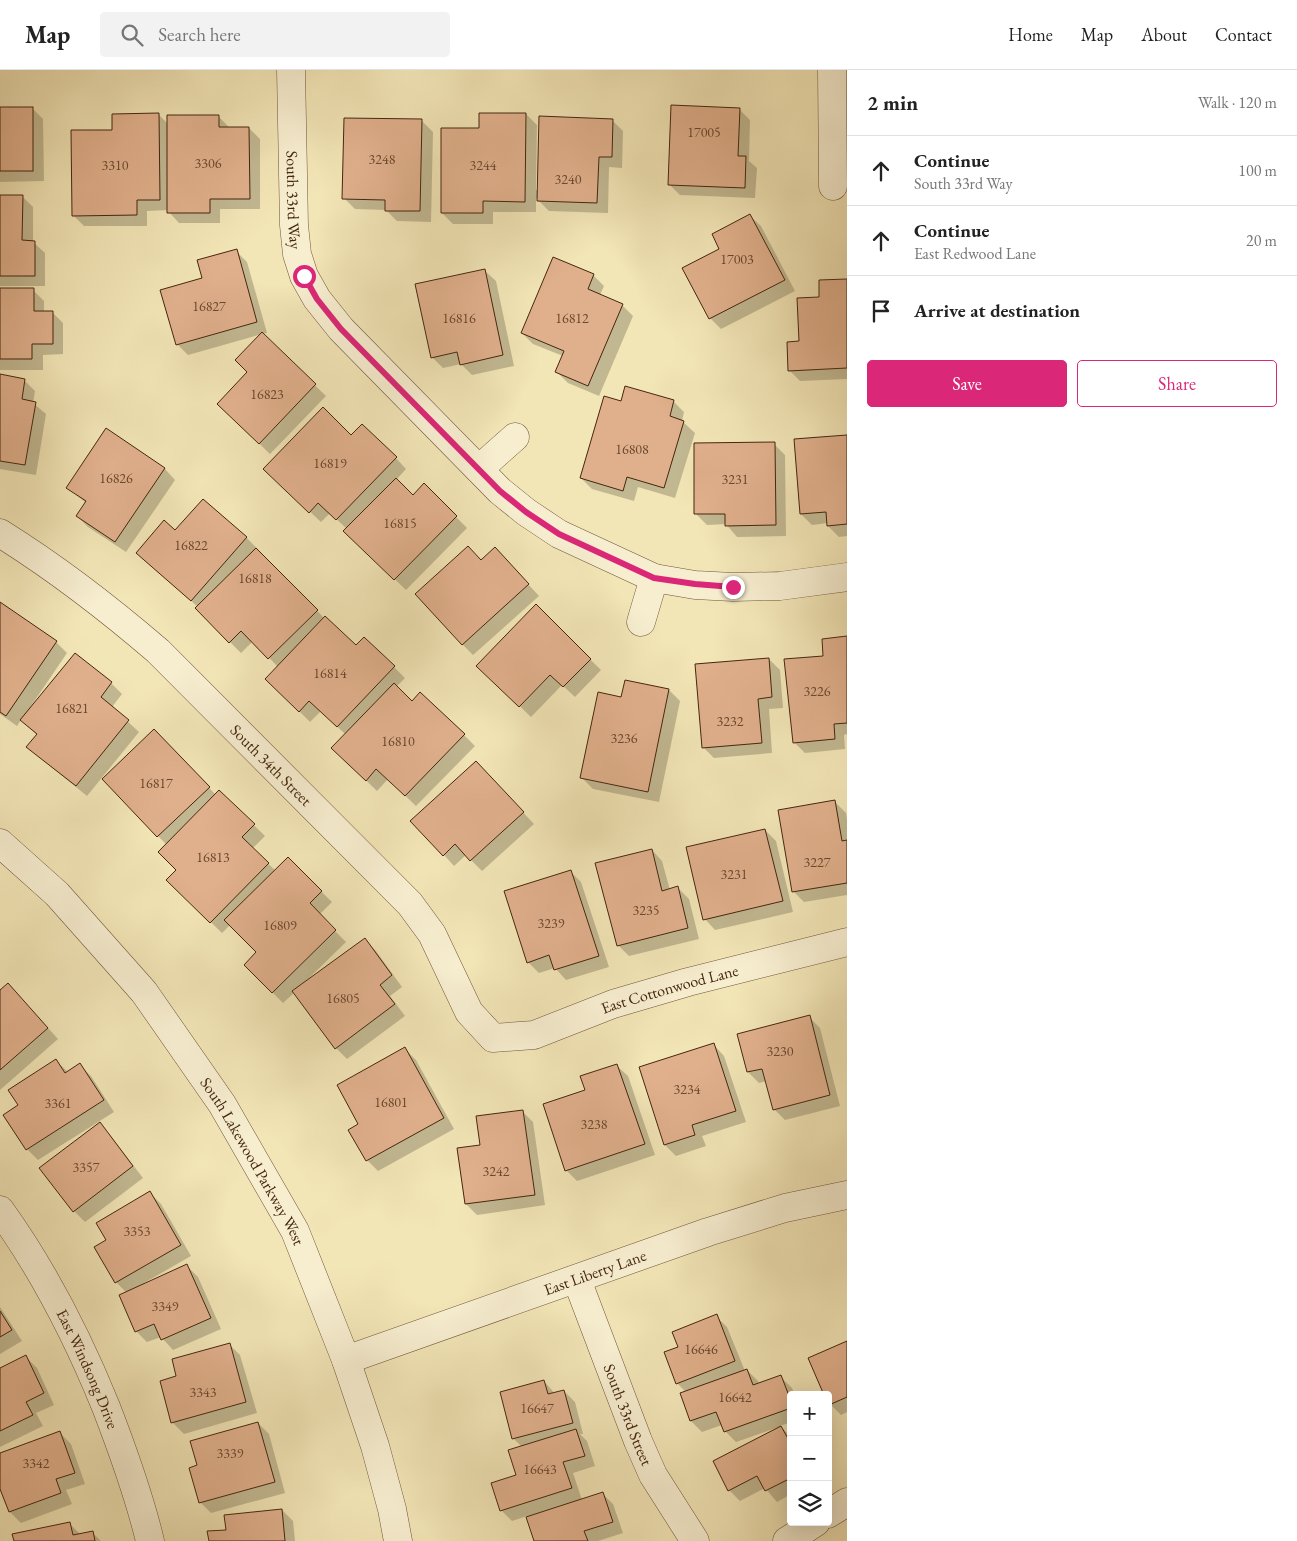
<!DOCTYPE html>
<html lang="en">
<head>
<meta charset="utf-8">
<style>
  body { margin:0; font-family:"EB Garamond",serif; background:#f2f2f2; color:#222 }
  .controls { position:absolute; right:15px; bottom:15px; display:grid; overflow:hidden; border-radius:5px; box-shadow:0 5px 20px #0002 }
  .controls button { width:45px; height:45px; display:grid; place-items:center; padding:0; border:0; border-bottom:1px solid #e0e0e0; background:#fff; color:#222; font:25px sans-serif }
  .stop { position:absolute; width:15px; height:15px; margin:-11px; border:4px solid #db2777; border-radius:50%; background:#fff }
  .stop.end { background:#db2777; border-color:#fff; box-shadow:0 1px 5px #0008 }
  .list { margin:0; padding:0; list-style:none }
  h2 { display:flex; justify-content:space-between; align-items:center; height:65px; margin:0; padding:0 20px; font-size:21px }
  h2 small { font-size:16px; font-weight:400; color:#767676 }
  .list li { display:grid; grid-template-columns:32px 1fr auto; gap:15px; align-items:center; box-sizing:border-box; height:70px; padding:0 20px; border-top:1px solid #e0e0e0 }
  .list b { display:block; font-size:19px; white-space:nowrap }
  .list p { margin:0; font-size:16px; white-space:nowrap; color:#767676 }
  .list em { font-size:16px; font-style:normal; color:#767676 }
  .actions { display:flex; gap:10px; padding:15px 20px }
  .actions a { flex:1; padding:11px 0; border:1px solid #db2777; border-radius:5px; text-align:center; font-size:18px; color:#db2777 }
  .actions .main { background:#db2777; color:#fff }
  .icon { flex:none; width:28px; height:28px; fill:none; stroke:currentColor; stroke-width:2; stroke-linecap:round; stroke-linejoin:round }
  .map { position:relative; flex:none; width:847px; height:1471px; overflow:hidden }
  header { display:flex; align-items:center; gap:30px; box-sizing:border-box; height:70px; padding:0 25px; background:#fff; border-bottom:1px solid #e0e0e0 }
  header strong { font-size:24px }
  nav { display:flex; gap:28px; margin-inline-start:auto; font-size:18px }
  .search { width:350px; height:45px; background:#f2f2f2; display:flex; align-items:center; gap:12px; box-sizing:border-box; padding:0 18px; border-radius:5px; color:#767676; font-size:19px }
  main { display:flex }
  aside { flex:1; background:#fff }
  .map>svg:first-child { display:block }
  .shadow { fill:#0003 }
  .building { fill:#e0b08c; stroke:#44260f }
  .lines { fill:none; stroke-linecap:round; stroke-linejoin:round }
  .minor-casing { stroke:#705639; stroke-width:29 }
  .minor { stroke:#f7eed0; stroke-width:28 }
  .route { stroke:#db2777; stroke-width:6 }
  .labels { text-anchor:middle; stroke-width:4.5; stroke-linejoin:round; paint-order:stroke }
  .number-label { font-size:14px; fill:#6b482e }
  .street-label { font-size:16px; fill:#44260f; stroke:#f7eed0 }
</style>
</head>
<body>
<header>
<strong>Map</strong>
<div class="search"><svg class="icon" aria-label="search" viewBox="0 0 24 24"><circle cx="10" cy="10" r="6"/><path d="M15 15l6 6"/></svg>Search here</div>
<nav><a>Home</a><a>Map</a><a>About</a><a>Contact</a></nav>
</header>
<main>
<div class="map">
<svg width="847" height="1471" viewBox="0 0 847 1471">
  <rect width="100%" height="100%" fill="#f2e5b6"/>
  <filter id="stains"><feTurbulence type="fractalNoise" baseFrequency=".004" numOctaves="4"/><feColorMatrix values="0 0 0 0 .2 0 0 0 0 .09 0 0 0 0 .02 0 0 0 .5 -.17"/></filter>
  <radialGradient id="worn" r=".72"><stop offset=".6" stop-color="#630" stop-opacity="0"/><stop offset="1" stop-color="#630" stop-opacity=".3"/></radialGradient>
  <g class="shadow">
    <polygon points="0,38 32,38 43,49 44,111 0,112"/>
    <polygon points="739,39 750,50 749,91 757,98 755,128 680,125 669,114"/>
    <polygon points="526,44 537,55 536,120 538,120 612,50 623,61 622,98 609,97 608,143 549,141 536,128 536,142 493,142 493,154 453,154 442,143 480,59"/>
    <polygon points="159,45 168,54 218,46 229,57 249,58 260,69 260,139 220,139 220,153 179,153 169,142 169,140 147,141 147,156 84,156 73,145 114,61"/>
    <polygon points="422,51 433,62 431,152 397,151 386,140 355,139 344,128"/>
    <polygon points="0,126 22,126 33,137 33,172 45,183 45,216 0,216"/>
    <polygon points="750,146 761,156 795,221 721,259 710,248"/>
    <polygon points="236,181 247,192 267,263 262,264 326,326 270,384 218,334 249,302 262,264 188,285 177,274 203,209"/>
    <polygon points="485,201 496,211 514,296 472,305 461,294 443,298 432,287"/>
    <polygon points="593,205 604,216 600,225 622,235 633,246 599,326 568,313 557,302 563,286 533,274 522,263"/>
    <polygon points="847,210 847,309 800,311 789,300 820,228"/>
    <polygon points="0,220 33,220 44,231 44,242 52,242 63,253 63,284 43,285 43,300 0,300"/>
    <polygon points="0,306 24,310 35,321 33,333 46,344 36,405 0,399"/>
    <polygon points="673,331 684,342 682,351 695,363 675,428 638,417 634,431 592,419 581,408 622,332"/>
    <polygon points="107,360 165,399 175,410 126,482 88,457 77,446 86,433 68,418"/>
    <polygon points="847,366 847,466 839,467 828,456 828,453 812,455 801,444"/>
    <polygon points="351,367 396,388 406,399 396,410 413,427 424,415 467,458 406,520 345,461 347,459 330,443 321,452 276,410"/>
    <polygon points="774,374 785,385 786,466 737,467 726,454 707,455 696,444"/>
    <polygon points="175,462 246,467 325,549 356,577 364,569 394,597 405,608 396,617 412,632 464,665 475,676 416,736 388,709 377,721 344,689 346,665 321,641 310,652 267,609 278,597 253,571 241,583 196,538 198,537 148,493"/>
    <polygon points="506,490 539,526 473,585 462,574 481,492"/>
    <polygon points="0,534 56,572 67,583 31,636 32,637 75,584 111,613 122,624 112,637 139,662 87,726 39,687 28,676 37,665 21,650 17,656 0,644"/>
    <polygon points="536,536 601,600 575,627 562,615 531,647 478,596"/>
    <polygon points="847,568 847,664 844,665 845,679 805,683 794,672 825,587"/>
    <polygon points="769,589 780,600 783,638 769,639 772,683 714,688 703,677"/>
    <polygon points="669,620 680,631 659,732 593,719 582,708 622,629"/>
    <polygon points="165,672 216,725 219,721 265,766 252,779 276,801 288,789 332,832 319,845 346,872 307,910 308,911 365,870 376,881 402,917 390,926 405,946 347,989 336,978 295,922 283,933 245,895 258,882 231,854 222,863 168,810 178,800 167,775 158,766"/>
    <polygon points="487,704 534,754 482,801 466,785 454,796 444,785"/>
    <polygon points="835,732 846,743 847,749 847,825 804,832 793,821"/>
    <polygon points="765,760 776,771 793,842 715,860 705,849"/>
    <polygon points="652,780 662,791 670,820 678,818 689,829 699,869 629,886 618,875"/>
    <polygon points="570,801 581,812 609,897 566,910 555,898 539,903 528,892"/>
    <polygon points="8,914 58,969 0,1020 0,922"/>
    <polygon points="809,947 820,958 840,1036 785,1050 774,1039 767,1011 759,1013 748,1002"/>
    <polygon points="714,975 724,986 746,1052 702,1066 706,1076 676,1086 665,1075"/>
    <polygon points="405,979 416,990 454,1059 378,1101 367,1090 360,1055"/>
    <polygon points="56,991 68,1002 80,995 91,1006 114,1042 38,1090 27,1079 19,1036"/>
    <polygon points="617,996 628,1006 655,1085 577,1111 566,1100 586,1021"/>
    <polygon points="522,1041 533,1052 545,1135 477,1145 466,1134 458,1079 482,1076"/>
    <polygon points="99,1054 110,1065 143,1108 85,1152 74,1141"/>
    <polygon points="150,1123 161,1134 191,1186 144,1213 145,1215 187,1196 198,1207 221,1259 173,1280 161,1267 147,1272 137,1262 121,1226 127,1223 116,1212 108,1170"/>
    <polygon points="0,1237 22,1271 0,1284"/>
    <polygon points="716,1246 727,1257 745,1301 747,1300 758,1311 759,1314 781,1307 792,1318 795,1325 791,1325 791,1352 780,1356 791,1367 791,1424 777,1432 765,1418 740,1431 729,1420 780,1358 779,1357 736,1372 725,1361 722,1355 702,1362 691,1351 682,1324 686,1322 677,1313 679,1277"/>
    <polygon points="847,1272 847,1342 841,1345 830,1334 828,1325"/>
    <polygon points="229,1274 240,1285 257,1343 184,1364 173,1353 161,1312 178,1307"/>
    <polygon points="26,1287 37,1298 54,1335 36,1343 43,1356 0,1377 0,1300"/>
    <polygon points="544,1311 555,1324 564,1321 575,1332 583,1364 580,1364 587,1371 595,1396 573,1403 582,1430 602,1423 613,1434 623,1463 598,1471 535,1471 527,1446 512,1451 501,1440 518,1406 522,1377 513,1368"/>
    <polygon points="258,1353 269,1364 285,1423 211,1443 200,1432 199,1396"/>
    <polygon points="60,1363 71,1374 85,1414 66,1420 72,1434 21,1453 10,1442 0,1415 0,1384"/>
    <polygon points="282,1440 293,1451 295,1471 210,1471 227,1461"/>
    <polygon points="69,1453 81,1465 92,1462 101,1471 15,1471"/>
  </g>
  <g class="building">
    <polygon points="671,35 740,38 738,86 746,86 745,118 668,115"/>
    <rect x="0" y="37" width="33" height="64"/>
    <polygon points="159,43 160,130 137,130 137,145 72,146 71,60 112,60 112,44"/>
    <polygon points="479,43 526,43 525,132 483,131 483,143 441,143 441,58 479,58"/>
    <polygon points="167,45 219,45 219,57 249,57 250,129 210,129 210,143 167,143"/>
    <polygon points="539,46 613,49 612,87 599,87 597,133 537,131"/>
    <polygon points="344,48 422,49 420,141 385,141 385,130 342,129"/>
    <polygon points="0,125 23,125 22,170 35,171 35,206 0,206"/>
    <polygon points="750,144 785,210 709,249 682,198 719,179 712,164"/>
    <polygon points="237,179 257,252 176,275 160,220 202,208 197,190"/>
    <polygon points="553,187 594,204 588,219 623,234 588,316 555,302 564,281 521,263"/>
    <polygon points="485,199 503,285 460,295 457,282 431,288 415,214"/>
    <polygon points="847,209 847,298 788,301 787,272 799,271 797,228 819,227 819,210"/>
    <polygon points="0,218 34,218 34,241 53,241 53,274 32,274 32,289 0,289"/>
    <polygon points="262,262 316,314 259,374 217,334 247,302 235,290"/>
    <polygon points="0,304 25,309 22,329 36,332 25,395 0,391"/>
    <polygon points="625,316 674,330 670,346 684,351 664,418 627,407 623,421 580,408 604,326 621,331"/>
    <polygon points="323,337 351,365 362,354 397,387 336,450 318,433 309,443 263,399"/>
    <polygon points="106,358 165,398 115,472 76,446 86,431 66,418"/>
    <polygon points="847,365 847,454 827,456 826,442 800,444 794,369"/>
    <polygon points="775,372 776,455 725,456 725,444 694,444 694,373"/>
    <polygon points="396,408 413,425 424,413 457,446 394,510 343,461"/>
    <polygon points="203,429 247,467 191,531 136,483 164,450 175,460"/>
    <polygon points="468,476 481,490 495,477 529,514 462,575 415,524"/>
    <polygon points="256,478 318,540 268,589 241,561 229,573 195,538"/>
    <polygon points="0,532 57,571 6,646 0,642"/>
    <polygon points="536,534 591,589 563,617 550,605 519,637 476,596"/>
    <polygon points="325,546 356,575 364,567 395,596 337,657 309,631 299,642 265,609"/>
    <polygon points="847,566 847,653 834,654 835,669 793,673 784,589 823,586 822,569"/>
    <polygon points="75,583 112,612 101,627 129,650 76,716 26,677 37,664 20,650"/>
    <polygon points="769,588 772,627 758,629 762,673 702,678 695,594"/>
    <polygon points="625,610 669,619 648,722 580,708 598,622 621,627"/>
    <polygon points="394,613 412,631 420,622 465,664 405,726 376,699 366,711 331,678"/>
    <polygon points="154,659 210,717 157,767 102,709"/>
    <polygon points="476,691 524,742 470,791 455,774 443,786 410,751"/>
    <polygon points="219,720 255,754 242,767 269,793 210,853 166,810 176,800 158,782"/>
    <polygon points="835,730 842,771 847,770 847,813 792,822 778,740"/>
    <polygon points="765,759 783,831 703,850 686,777"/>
    <polygon points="652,779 662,821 678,816 688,858 617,876 595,793"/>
    <polygon points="288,787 322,821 310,833 336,860 272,923 244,895 256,882 224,850"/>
    <polygon points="571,800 599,886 554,900 549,885 527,893 504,821"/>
    <polygon points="365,868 392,905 380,915 395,934 335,979 292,921"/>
    <polygon points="8,913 48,958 0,1000 0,920"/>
    <polygon points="810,945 830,1025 773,1040 762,999 747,1002 737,964"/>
    <polygon points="714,973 736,1041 692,1055 695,1065 664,1075 639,997"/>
    <polygon points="405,977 444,1048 366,1091 348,1060 358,1054 337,1015"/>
    <polygon points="56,989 65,1003 80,993 104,1030 26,1080 3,1045 18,1035 8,1020"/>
    <polygon points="617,994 645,1074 565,1101 543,1034 585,1020 580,1006"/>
    <polygon points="523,1040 535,1125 465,1134 457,1078 480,1075 476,1046"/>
    <polygon points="100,1052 133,1096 73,1142 39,1098"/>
    <polygon points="150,1121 181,1175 115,1213 94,1177 106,1170 96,1153"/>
    <polygon points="187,1194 211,1248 161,1270 154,1254 135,1262 119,1225"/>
    <polygon points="0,1241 12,1260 0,1267"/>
    <polygon points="717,1244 735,1291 676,1314 664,1282 678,1277 672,1262"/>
    <polygon points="847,1271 847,1327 829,1335 828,1325 824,1325 808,1288"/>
    <polygon points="230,1273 246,1332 171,1353 160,1311 176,1306 172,1289"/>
    <polygon points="26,1285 44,1323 26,1332 33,1345 0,1361 0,1298"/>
    <polygon points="747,1299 753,1315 781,1305 791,1331 791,1338 724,1362 716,1342 690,1351 680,1323"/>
    <polygon points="544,1310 548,1324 564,1320 573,1353 512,1369 500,1322"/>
    <polygon points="258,1352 275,1412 199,1433 189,1398 197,1395 190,1371"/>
    <polygon points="781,1356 791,1374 791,1408 765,1421 757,1406 728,1421 713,1391"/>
    <polygon points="576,1359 585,1386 563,1392 572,1418 500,1441 491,1413 516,1405 508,1380"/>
    <polygon points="60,1361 75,1403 56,1409 61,1423 9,1442 0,1419 0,1383"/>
    <polygon points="603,1422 613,1452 584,1461 588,1471 534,1471 526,1447"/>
    <polygon points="282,1439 285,1471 209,1471 207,1461 226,1460 224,1445"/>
    <polygon points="70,1452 73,1465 93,1461 95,1471 14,1471 12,1464"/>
  </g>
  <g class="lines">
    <defs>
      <g id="minor">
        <path id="s1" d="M291,0L294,155L297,184L304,206L317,229L341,259L500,421L526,442L559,464L654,508L695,515L733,517L780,516L847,507"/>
        <polyline points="832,0 833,116"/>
        <polyline points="479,399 515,367"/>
        <path id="s2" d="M0,463C56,498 108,538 158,581L410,834L432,864L469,942L493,968L534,965L613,934L688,912L847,872"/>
        <polyline points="641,552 654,508"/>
        <path id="s3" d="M0,773L57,824L144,922L222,1034L295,1161L346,1290L375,1376L392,1439L398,1471"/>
        <path id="s4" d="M0,1140C44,1201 78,1268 106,1337C123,1381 139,1425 150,1471"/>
        <path id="s5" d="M577,1210L638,1371L653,1405L695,1471"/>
        <path id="s6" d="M346,1290L708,1162L785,1138L847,1125"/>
        <polyline points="828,1444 847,1432"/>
        <polyline points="787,1471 816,1452"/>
      </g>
    </defs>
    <use href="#minor" class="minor-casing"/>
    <use href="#minor" class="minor"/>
  </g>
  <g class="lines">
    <polyline class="route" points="304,206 317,229 341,259 500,421 526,442 559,464 654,508 695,514 733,517"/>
  </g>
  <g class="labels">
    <g class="number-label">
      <text x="704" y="67">17005</text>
      <text x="382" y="94">3248</text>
      <text x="208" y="98">3306</text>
      <text x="115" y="100">3310</text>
      <text x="483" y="100">3244</text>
      <text x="568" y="114">3240</text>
      <text x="737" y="194">17003</text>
      <text x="209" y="241">16827</text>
      <text x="459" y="253">16816</text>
      <text x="572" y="253">16812</text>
      <text x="267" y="329">16823</text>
      <text x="632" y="384">16808</text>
      <text x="330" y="398">16819</text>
      <text x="116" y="413">16826</text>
      <text x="735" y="414">3231</text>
      <text x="400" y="458">16815</text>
      <text x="191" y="480">16822</text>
      <text x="255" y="513">16818</text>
      <text x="330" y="608">16814</text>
      <text x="817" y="626">3226</text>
      <text x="72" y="643">16821</text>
      <text x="730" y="656">3232</text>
      <text x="624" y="673">3236</text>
      <text x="398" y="676">16810</text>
      <text x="156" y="718">16817</text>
      <text x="213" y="792">16813</text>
      <text x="817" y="797">3227</text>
      <text x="734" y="809">3231</text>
      <text x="646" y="845">3235</text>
      <text x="551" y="858">3239</text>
      <text x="280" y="860">16809</text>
      <text x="343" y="933">16805</text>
      <text x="780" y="986">3230</text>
      <text x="687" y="1024">3234</text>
      <text x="391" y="1037">16801</text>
      <text x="58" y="1038">3361</text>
      <text x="594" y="1059">3238</text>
      <text x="86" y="1102">3357</text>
      <text x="496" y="1106">3242</text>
      <text x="137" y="1166">3353</text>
      <text x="165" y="1241">3349</text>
      <text x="701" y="1284">16646</text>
      <text x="203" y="1327">3343</text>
      <text x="735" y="1332">16642</text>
      <text x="537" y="1343">16647</text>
      <text x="230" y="1388">3339</text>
      <text x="36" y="1398">3342</text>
      <text x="540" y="1404">16643</text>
    </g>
    <g class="street-label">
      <text dy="6" stroke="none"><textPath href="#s1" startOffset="130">South 33rd Way</textPath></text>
      <text dy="6" stroke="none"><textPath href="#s2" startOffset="358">South 34th Street</textPath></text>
      <text dy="6" stroke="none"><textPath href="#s2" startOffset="898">East Cottonwood Lane</textPath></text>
      <text dy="6" stroke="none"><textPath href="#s3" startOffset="409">South Lakewood Parkway West</textPath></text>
      <text dy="6" stroke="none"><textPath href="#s6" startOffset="264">East Liberty Lane</textPath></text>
      <text dy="6" stroke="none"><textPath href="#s4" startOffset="182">East Windsong Drive</textPath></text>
      <text dy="6" stroke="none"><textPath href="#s5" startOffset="144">South 33rd Street</textPath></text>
    </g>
  </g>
  <rect width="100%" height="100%" filter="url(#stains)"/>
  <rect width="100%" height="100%" fill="url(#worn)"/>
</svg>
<div class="controls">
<button>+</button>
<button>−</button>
<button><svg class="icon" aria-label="layers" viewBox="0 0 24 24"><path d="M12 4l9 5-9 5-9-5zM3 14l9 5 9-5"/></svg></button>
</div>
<div class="stop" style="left:304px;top:206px"></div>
<div class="stop end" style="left:733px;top:517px"></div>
</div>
<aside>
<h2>2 min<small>Walk · 120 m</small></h2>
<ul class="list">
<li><svg class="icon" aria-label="ahead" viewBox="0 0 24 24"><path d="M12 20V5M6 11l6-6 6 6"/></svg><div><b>Continue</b><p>South 33rd Way</p></div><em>100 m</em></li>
<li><svg class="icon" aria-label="ahead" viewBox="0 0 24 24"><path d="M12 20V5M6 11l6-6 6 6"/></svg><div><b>Continue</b><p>East Redwood Lane</p></div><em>20 m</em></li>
<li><svg class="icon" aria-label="arrive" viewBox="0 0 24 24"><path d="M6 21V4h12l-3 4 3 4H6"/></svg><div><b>Arrive at destination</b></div></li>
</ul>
<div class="actions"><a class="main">Save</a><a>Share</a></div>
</aside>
</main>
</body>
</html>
